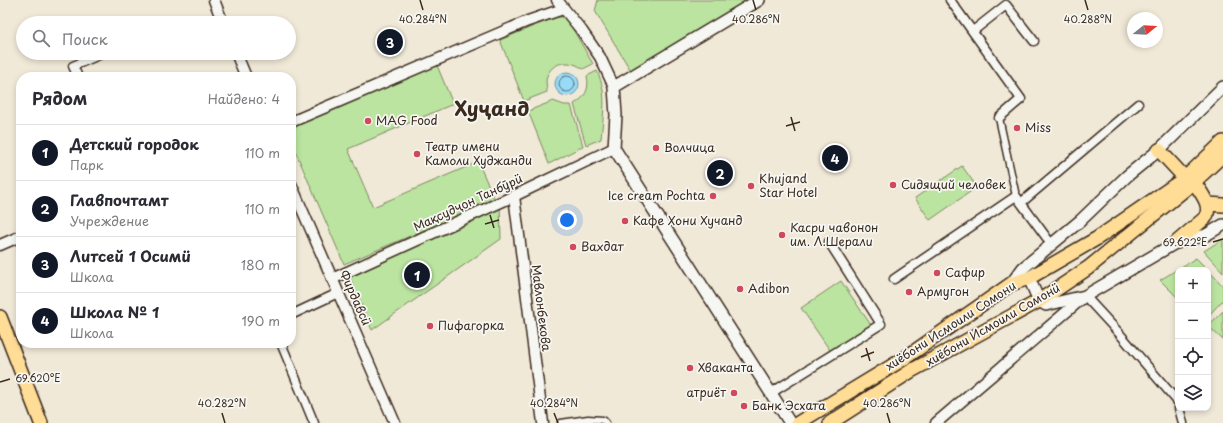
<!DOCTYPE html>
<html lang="ru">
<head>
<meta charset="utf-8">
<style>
  body { margin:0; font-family:"Playpen Sans",sans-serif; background:#f7f7f7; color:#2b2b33 }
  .controls { position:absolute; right:12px; bottom:12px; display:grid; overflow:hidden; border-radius:8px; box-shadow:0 2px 6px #0003 }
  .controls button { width:36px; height:36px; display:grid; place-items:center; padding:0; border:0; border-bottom:1px solid #e1e1e2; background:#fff; color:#2b2b33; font:20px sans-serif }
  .compass { position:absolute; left:1127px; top:12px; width:36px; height:36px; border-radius:50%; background:#fff; box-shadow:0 2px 6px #0003; rotate:72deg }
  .you { position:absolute; left:567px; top:220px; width:14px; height:14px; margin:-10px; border:3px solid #fff; border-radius:50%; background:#1a73e8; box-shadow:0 0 0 6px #1a73e833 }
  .badge { display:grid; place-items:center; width:26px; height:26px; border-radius:50%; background:#111827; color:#fff; font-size:13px; font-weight:700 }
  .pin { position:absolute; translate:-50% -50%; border:2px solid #fff; box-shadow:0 1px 4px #0006 }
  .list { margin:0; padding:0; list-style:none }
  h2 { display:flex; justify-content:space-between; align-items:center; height:52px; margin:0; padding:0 16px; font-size:17px }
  h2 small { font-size:13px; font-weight:400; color:#7c7c81 }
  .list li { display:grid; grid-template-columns:26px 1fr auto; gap:12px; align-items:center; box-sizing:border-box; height:56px; padding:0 16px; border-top:1px solid #e1e1e2 }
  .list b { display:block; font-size:15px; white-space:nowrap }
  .list p { margin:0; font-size:13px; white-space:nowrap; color:#7c7c81 }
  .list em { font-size:13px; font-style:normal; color:#7c7c81 }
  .icon { flex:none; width:22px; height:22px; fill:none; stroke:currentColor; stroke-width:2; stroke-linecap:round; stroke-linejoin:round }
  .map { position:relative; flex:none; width:1223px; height:423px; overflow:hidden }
  .search { position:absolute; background:#fff; box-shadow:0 2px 6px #0003; left:16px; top:16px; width:280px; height:44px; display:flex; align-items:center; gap:10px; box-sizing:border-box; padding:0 14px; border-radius:22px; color:#7c7c81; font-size:15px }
  .panel { position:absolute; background:#fff; box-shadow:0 2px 6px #0003; left:16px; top:72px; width:280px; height:276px; border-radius:16px }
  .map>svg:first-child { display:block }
  .green { fill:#bbe4a0; stroke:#7b875f }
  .water { fill:#97dbf9; stroke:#7294a1 }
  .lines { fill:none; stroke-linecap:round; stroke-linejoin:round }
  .shore { stroke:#607176; stroke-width:1 }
  .pedestrian-casing { stroke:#3b2a1e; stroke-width:9 }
  .minor-casing { stroke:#3b2a1e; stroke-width:11 }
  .tertiary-casing { stroke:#3b2a1e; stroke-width:13 }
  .secondary-casing { stroke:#3b2a1e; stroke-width:14 }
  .primary-casing { stroke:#3b2a1e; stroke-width:16 }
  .pedestrian { stroke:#f6f6f2; stroke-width:6 }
  .minor { stroke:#f6f6f2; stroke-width:8 }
  .tertiary { stroke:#f6f6f2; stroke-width:10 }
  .secondary { stroke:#f6f6f2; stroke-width:11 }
  .primary { stroke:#ffdd96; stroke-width:13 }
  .ticks { fill:none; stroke:#3b2a1e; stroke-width:1.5 }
  .poi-dot { fill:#d1495b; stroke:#f6f6f2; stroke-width:1.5 }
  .labels { text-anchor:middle; stroke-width:3.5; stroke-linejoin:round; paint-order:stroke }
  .poi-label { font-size:12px; fill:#3b2a1e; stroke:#f6f6f2; text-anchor:start }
  .street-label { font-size:12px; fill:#3b2a1e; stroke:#f6f6f2 }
  .town-label { font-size:20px; font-weight:bold; fill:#3b2a1e; stroke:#f6f6f2 }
  .ticks-label { font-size:10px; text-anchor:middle; fill:#3b2a1e; stroke:#f6f6f2; stroke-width:3.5; stroke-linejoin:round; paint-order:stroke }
</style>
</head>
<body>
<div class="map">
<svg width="1223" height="423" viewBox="0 0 1223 423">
  <rect width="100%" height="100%" fill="#f1e9d8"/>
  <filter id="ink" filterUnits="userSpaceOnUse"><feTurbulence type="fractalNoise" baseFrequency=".025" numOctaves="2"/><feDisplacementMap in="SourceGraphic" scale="8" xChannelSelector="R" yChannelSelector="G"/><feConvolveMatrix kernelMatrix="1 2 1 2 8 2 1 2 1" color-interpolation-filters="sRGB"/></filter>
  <g filter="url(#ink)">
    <g class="green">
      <polygon points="598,0 747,0 631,71 595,11"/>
      <path d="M556,17H564L567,19L593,64L583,69C572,60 553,60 547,76C545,81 547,87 547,92L524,101L500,40Z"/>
      <polygon points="436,63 453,104 348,149 373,207 478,162 495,200 344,264 291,141 291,126"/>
      <path d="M597,71C608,94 603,115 601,139L586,145L574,104C585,98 590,89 587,76Z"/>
      <polygon points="553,101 564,105 571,105 583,146 549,164 528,111"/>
      <polygon points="962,166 977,187 930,220 915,198"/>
      <polygon points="500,203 501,239 372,330 347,271"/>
      <polygon points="1223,239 1223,272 1204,251"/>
      <polygon points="1196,258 1208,270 1178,270 1178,298 1160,280"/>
      <polygon points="1208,270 1223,286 1223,300 1208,316"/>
      <polygon points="841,281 871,325 831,352 801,308"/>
      <polygon points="1223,311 1223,340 1208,326"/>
    </g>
    <circle class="water" cx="567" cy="84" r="12"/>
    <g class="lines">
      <circle class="shore" cx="567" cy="84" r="8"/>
      <defs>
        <g id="pedestrian">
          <polyline points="999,118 1016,196"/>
          <polyline points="561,423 588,419 603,420 606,423"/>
        </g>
        <g id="minor">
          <polyline points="950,0 1021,99 999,118"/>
          <polyline points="973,31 1006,5 1034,41"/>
          <polyline points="78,77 73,66 99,55"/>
          <polyline points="1022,202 1138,104"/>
          <polyline points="894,279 1016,196 1052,245"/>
          <polyline points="1085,296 1119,333 1178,402"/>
          <polyline points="291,315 338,293"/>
          <polyline points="281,343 314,423"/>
          <polyline points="771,393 881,324 829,242"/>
          <polyline points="1179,408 1183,423"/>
        </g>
        <g id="tertiary">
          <polyline points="214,0 223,23"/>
          <polyline points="557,0 582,31 600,57 614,87"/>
          <polyline points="236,53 246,77"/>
          <polyline points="291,122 528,21 563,9"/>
          <polyline points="291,184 395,423"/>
          <polyline points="514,196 543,423"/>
          <polyline points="0,245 21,236"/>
          <polyline points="332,279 514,196 614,148"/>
          <polyline points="936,423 1085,296"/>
        </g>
        <g id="secondary">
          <polyline points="759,0 614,87 616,115 614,148 790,423"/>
          <polyline points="1029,278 1039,301 1046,305 1085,296 1177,242 1206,235 1223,225"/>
          <polyline points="1011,284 1023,268 1080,221 1127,176 1159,150 1223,87"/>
        </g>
        <g id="primary">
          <polyline points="1159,150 1185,178"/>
          <polyline points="1208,204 1223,205"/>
          <path d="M1177,242L1205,218C1213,206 1201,193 1194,182"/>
          <polyline points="0,317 41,423"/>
          <polyline points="798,423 905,358 1011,284 1029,278 1096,239 1185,178 1223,142"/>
          <polyline points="830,423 911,371 1039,301 1088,268 1194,182 1223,155"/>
        </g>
      </defs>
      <use href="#pedestrian" class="pedestrian-casing"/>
      <use href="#minor" class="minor-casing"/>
      <use href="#tertiary" class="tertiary-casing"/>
      <use href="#secondary" class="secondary-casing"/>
      <use href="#primary" class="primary-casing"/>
      <use href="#pedestrian" class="pedestrian"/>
      <use href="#minor" class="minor"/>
      <use href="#tertiary" class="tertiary"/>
      <use href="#secondary" class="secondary"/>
      <use href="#primary" class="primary"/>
    </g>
  </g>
  <path class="ticks" d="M420,0L423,10M753,0L756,10M1085,0L1088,10M791,117L795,131M786,126L800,122M490,215L494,228M485,224L499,220M1213,242L1223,239M866,348L870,361M861,357L874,352M0,382L10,379M222,413L225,423M554,413L558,423M887,413L890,423"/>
  <g class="poi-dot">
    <circle cx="368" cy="121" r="4"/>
    <circle cx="1017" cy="128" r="4"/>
    <circle cx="656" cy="148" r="4"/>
    <circle cx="417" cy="154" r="4"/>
    <circle cx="893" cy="185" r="4"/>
    <circle cx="751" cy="186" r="4"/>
    <circle cx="713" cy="196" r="4"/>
    <circle cx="625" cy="221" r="4"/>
    <circle cx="782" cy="235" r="4"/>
    <circle cx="573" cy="247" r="4"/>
    <circle cx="937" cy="273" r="4"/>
    <circle cx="740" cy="289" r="4"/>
    <circle cx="909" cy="292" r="4"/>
    <circle cx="430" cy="326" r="4"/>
    <circle cx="690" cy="368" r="4"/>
    <circle cx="734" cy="393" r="4"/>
    <circle cx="744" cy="406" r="4"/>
  </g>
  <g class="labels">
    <g class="poi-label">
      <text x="376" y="125">MAG Food</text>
      <text x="1025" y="132">Miss</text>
      <text x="425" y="151">Театр имени<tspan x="425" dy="14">Камоли Худжанди</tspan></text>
      <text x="664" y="152">Волчица</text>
      <text x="759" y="183">Khujand<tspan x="759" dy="14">Star Hotel</tspan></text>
      <text x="901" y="189">Сидящий человек</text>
      <text x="705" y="200" text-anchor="end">Ice cream Pochta</text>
      <text x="633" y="225">Кафе Хони Хучанд</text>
      <text x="790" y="232">Касри чавонон<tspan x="790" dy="14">им. Л.Шерали</tspan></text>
      <text x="581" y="251">Вахдат</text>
      <text x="945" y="277">Сафир</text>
      <text x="748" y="293">Adibon</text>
      <text x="917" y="296">Армугон</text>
      <text x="438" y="330">Пифагорка</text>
      <text x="698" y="372">Хваканта</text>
      <text x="726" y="397" text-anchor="end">атриёт</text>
      <text x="752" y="410">Банк Эсхата</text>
    </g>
    <g class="street-label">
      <text transform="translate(468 203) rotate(-25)" y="4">Мақсудҷон Танбӯрӣ</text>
      <text transform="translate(355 298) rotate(66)" y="4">Фирдавсӣ</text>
      <text transform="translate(541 308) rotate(83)" y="4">Мавлонбекова</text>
      <text transform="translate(993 325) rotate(-30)" y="4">хиёбони Исмоили Сомонӣ</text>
      <text transform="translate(951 326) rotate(-33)" y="4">хиёбони Исмоили Сомони</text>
    </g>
    <g class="town-label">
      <text x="492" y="116">Хуҷанд</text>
    </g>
  </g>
  <g class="ticks-label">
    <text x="423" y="23">40.284°N</text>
    <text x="756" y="23">40.286°N</text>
    <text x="1088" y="23">40.288°N</text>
    <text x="1185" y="246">69.622°E</text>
    <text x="38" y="382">69.620°E</text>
    <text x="222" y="407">40.282°N</text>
    <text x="554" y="407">40.284°N</text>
    <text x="887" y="407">40.286°N</text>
  </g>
</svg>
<div class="controls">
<button>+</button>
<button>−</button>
<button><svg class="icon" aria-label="locate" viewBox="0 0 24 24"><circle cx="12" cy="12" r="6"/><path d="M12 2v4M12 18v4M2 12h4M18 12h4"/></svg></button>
<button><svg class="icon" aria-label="layers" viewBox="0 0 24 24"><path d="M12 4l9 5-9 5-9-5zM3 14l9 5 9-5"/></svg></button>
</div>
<svg class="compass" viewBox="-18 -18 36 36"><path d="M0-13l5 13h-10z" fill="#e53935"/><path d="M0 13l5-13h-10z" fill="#7c7c81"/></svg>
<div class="you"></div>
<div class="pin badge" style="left:417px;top:275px">1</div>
<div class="pin badge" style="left:720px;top:173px">2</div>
<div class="pin badge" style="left:390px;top:42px">3</div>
<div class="pin badge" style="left:835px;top:158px">4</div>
<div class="search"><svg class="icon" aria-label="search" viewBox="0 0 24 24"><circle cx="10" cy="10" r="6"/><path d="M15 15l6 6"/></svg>Поиск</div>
<section class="panel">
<h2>Рядом<small>Найдено: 4</small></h2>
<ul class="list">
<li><span class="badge">1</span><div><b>Детский городок</b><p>Парк</p></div><em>110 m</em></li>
<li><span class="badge">2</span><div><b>Главпочтамт</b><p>Учреждение</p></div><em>110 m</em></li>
<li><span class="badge">3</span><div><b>Литсей 1 Осимӣ</b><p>Школа</p></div><em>180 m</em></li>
<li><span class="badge">4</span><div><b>Школа № 1</b><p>Школа</p></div><em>190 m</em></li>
</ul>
</section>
</div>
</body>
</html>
